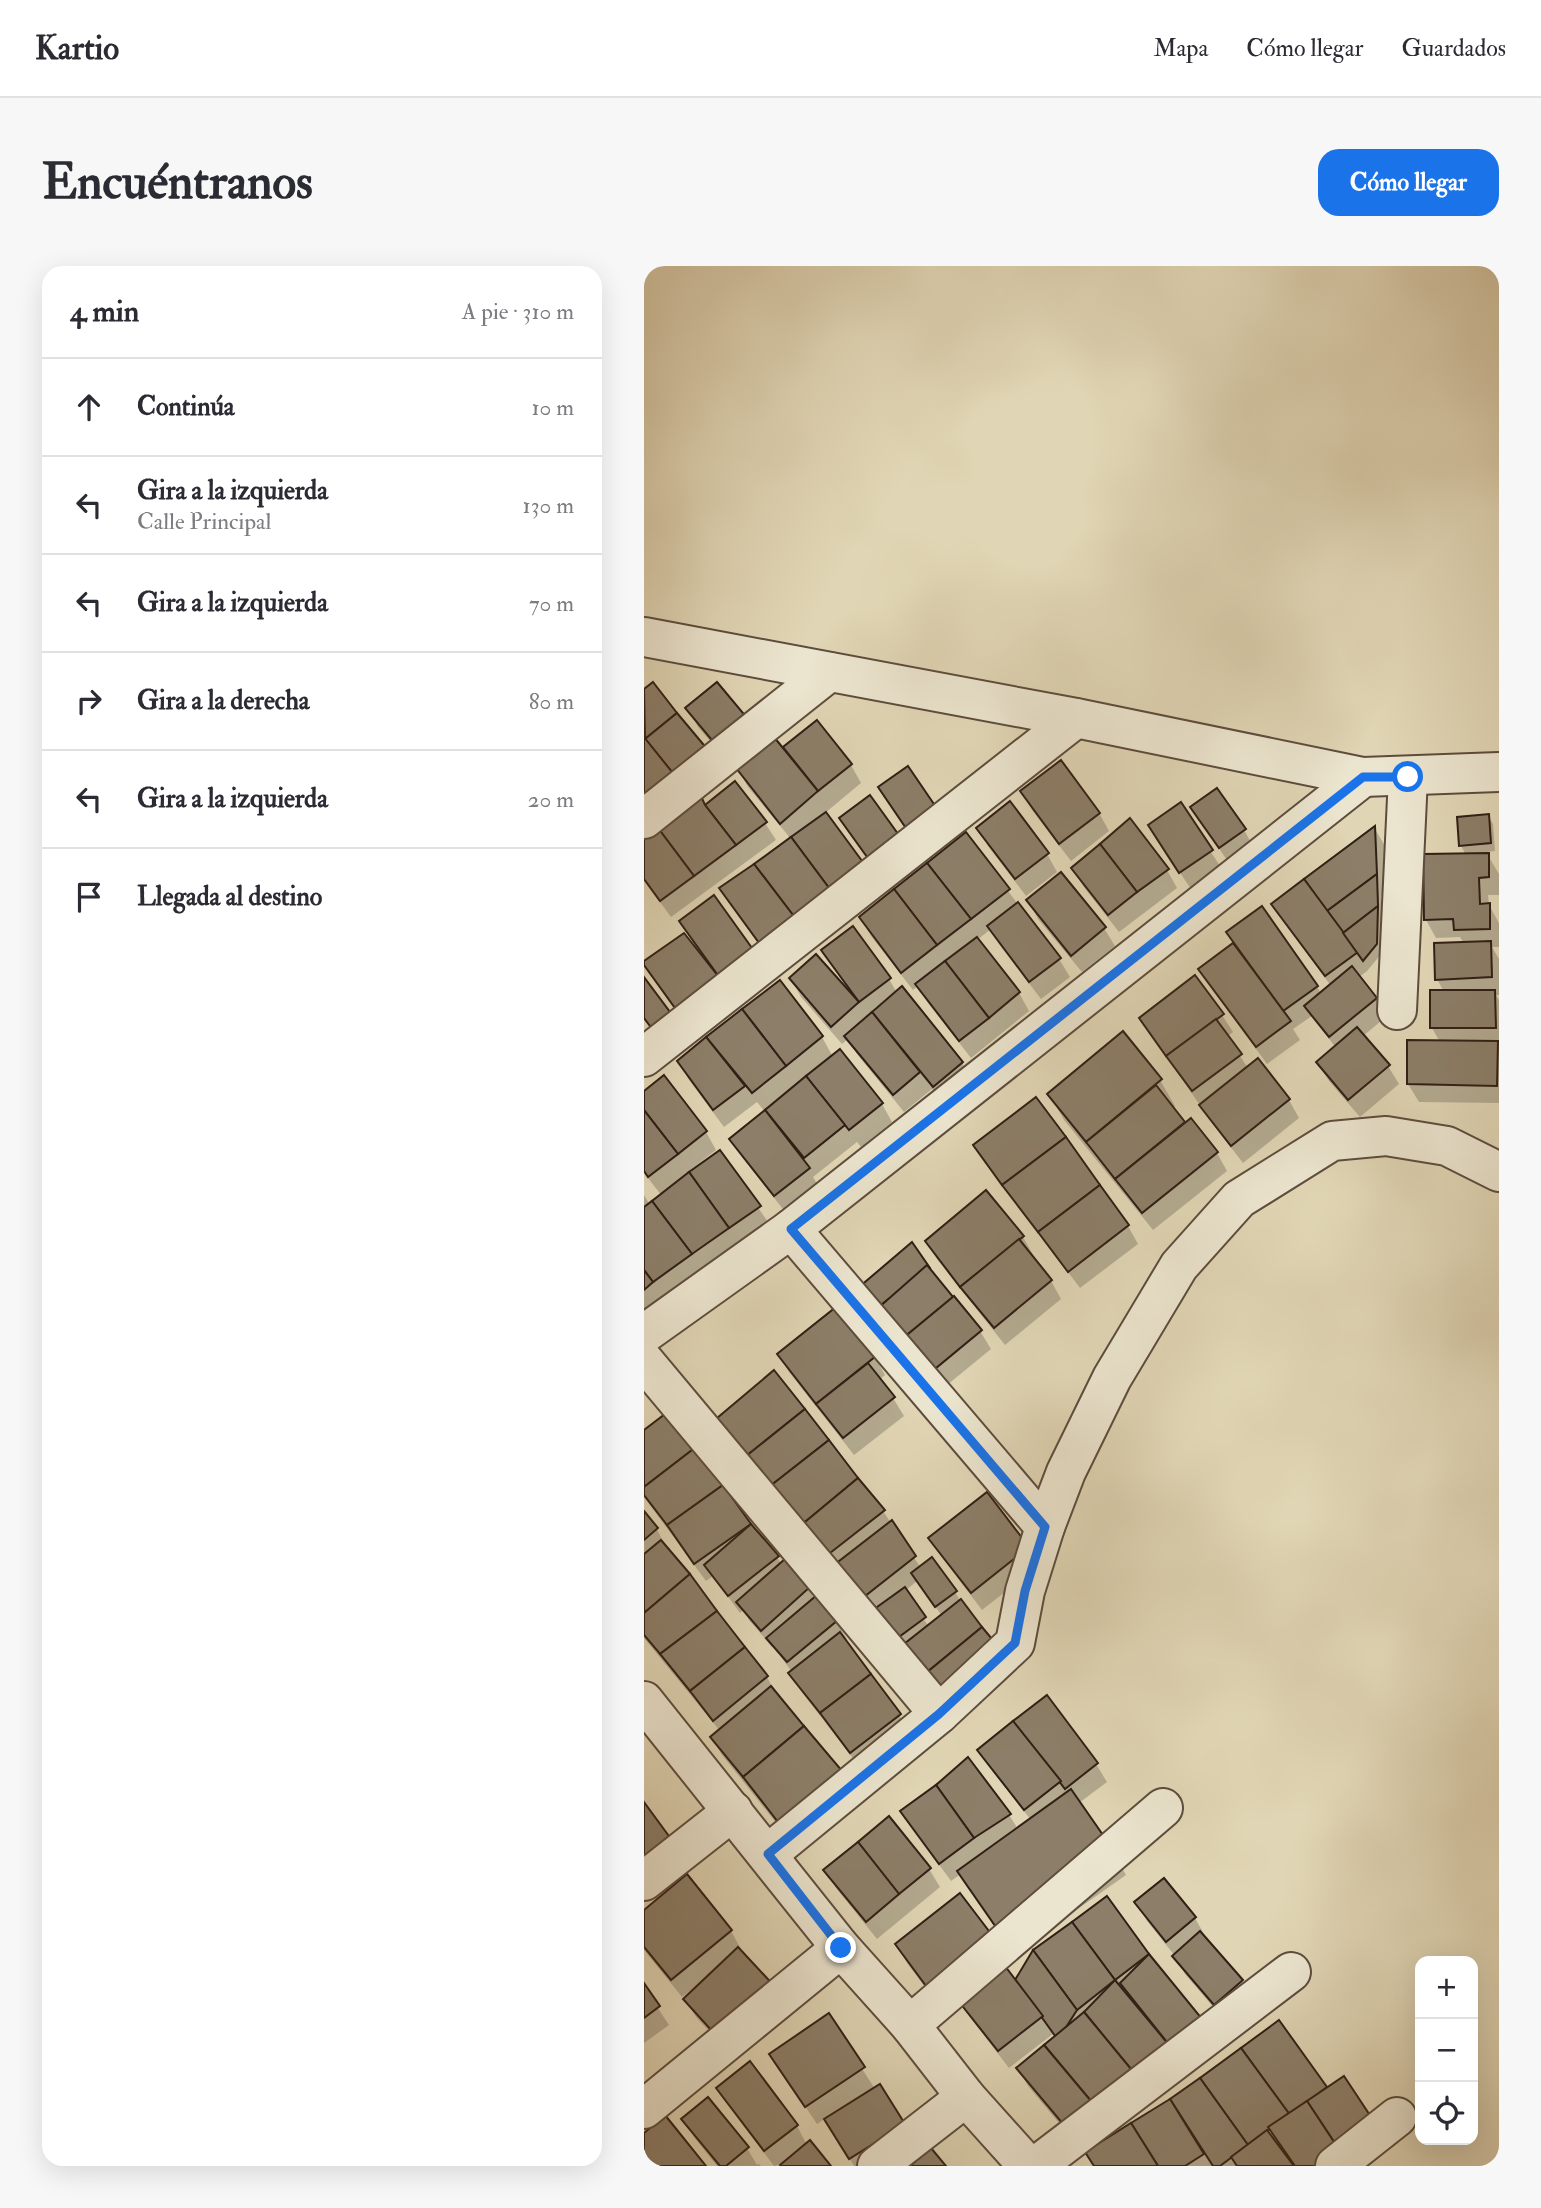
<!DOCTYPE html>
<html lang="es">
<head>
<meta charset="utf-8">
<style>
  body { margin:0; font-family:"IM FELL Double Pica",serif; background:#f7f7f7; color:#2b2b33 }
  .controls { position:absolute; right:21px; bottom:21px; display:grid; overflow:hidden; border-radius:14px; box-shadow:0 7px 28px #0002 }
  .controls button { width:63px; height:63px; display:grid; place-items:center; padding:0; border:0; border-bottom:2px solid #e1e1e2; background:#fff; color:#2b2b33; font:35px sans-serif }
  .stop { position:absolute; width:21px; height:21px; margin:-16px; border:5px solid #1a73e8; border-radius:50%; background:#fff }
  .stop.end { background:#1a73e8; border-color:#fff; box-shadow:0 2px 7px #0008 }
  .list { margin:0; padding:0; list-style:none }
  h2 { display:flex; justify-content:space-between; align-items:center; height:91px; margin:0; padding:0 28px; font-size:30px }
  h2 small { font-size:23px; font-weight:400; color:#7c7c81 }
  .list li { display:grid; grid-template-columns:46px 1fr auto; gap:21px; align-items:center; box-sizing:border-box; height:98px; padding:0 28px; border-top:2px solid #e1e1e2 }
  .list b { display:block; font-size:26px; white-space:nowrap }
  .list p { margin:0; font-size:23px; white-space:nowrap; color:#7c7c81 }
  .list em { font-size:23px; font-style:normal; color:#7c7c81 }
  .icon { flex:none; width:38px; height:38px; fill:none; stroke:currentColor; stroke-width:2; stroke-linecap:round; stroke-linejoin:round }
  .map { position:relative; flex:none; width:855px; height:1900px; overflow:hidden; border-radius:21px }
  header { display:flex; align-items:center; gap:42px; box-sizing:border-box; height:98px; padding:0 35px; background:#fff; border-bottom:2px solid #e1e1e2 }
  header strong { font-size:33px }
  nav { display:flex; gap:38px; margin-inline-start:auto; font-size:24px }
  .intro { display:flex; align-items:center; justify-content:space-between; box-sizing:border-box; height:168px; padding:0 42px }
  h1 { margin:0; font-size:49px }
  .button { padding:18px 32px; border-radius:21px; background:#1a73e8; color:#fff; font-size:24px; font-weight:700 }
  main { display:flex; gap:42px; padding:0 42px }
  aside { flex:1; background:#fff; border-radius:21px; box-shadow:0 7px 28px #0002 }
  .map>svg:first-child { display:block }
  .shadow { fill:#0003; fill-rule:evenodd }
  .building { fill:#8c7e68; stroke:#311f15; stroke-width:2 }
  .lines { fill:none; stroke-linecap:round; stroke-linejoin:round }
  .minor-casing { stroke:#5d4c3d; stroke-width:42 }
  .minor { stroke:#ebe4ce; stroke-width:38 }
  .route { stroke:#1a73e8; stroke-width:9 }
</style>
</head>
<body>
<header>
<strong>Kartio</strong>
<nav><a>Mapa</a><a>Cómo llegar</a><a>Guardados</a></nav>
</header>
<div class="intro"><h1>Encuéntranos</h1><a class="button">Cómo llegar</a></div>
<main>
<aside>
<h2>4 min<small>A pie · 310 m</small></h2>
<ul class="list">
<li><svg class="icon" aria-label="ahead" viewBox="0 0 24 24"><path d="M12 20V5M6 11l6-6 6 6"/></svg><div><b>Continúa</b></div><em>10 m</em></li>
<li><svg class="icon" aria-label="left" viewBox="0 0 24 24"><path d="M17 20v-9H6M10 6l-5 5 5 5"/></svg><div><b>Gira a la izquierda</b><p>Calle Principal</p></div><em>130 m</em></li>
<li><svg class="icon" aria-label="left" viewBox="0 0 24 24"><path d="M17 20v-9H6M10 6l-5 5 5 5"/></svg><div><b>Gira a la izquierda</b></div><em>70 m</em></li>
<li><svg class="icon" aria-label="right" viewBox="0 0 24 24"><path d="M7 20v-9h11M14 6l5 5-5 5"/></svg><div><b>Gira a la derecha</b></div><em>80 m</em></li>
<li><svg class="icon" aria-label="left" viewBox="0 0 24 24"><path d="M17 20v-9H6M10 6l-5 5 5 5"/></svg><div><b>Gira a la izquierda</b></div><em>20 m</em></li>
<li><svg class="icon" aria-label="arrive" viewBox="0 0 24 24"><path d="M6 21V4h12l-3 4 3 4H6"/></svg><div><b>Llegada al destino</b></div></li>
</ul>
</aside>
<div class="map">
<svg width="855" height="1900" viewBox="0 0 855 1900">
  <rect width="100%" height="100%" fill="#e0d5b4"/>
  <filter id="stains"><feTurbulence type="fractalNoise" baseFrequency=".00286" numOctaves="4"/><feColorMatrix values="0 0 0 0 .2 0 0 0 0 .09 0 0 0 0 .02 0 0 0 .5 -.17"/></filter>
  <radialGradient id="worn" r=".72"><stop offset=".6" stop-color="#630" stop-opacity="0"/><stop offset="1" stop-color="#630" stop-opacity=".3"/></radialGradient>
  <g class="shadow">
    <polygon points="73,418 84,496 54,461 44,443"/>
    <polygon points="172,456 207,499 217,517 181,547 130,698 88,641 78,623 147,573 104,521 94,503 139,483"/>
    <polygon points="378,526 455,547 465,565 427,595 388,544"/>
    <polygon points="536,539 578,603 547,623 516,577"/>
    <polygon points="548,541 600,564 610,582 586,599"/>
    <polygon points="844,550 849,558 851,585 842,586 855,608 855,629 844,629 845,639 855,657 855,681 848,681 855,693 855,729 852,729 855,734 855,837 775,836 764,818 796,776 788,762 800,726 793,713 820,678 816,671 792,672 782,654 822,589 817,580"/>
    <polygon points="121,557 132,574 27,651 0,614 0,575"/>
    <polygon points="334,562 403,588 413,606 382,630 344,580"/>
    <polygon points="731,563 741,580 742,627 737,630 738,687 723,705 715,711 732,733 742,751 719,770 744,800 755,818 716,851 685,815 674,797 692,782 668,750 649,763 656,774 623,798 567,721 556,703 591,678 673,720 677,728 687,720 640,656 629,638"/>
    <polygon points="322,569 415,693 426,711 397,733 355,678 347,663 333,674 375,727 385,745 327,792 284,737 274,720 269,724 227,670 217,652"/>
    <polygon points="429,602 523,604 533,622 475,666 439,620"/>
    <polygon points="384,635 460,662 471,680 438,706 394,653"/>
    <polygon points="37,656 112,690 48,766 1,697 51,680"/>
    <polygon points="179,684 245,713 253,727 258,723 318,797 328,815 300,838 288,823 260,846 213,788 204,773 198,778 157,731 147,713 200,721 202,719"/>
    <polygon points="135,716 178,771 189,791 238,838 248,856 217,881 213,876 169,911 175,921 142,947 98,891 87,873 121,846 113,836 80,861 45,814 35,796"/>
    <polygon points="578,749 589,766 583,771 604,802 614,795 645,834 655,852 599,897 568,857 497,753"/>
    <polygon points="516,814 531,840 528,843 541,859 547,854 573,887 583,905 509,964 420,854 405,828"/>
    <polygon points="0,827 62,866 72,884 32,915 34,918 76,886 126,959 0,1050 0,929 6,939 18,930 0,907"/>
    <polygon points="392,834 484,960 494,978 436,1022 342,897 331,879"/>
    <polygon points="341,926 379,971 389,989 387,990 407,1015 417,1033 361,1079 293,993 283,975"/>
    <polygon points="284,1004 336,1065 347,1083 297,1124 226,1040"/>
    <polygon points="192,1043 231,1091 241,1109 235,1114 249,1132 260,1150 210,1189 145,1106 135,1089"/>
    <polygon points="24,1147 106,1259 138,1298 164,1322 170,1333 192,1355 203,1373 200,1375 255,1449 266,1467 218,1504 157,1425 147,1407 148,1406 129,1380 128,1381 105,1354 99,1344 96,1347 69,1310 62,1315 0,1231 0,1166"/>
    <path d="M239,1245L277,1302L311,1326L317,1336L307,1453L167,1278ZM273,1315L298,1350L285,1361L261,1325Z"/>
    <polygon points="0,1248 13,1263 22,1282 123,1411 133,1430 145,1573 78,1489 68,1471 76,1465 0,1372"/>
    <polygon points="287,1272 384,1282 394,1300 338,1344 297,1290"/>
    <polygon points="402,1431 452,1498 463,1516 435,1537 467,1583 482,1609 370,1688 330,1631 317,1608 307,1615 269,1563 259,1545 324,1494 365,1549 374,1563 387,1554 346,1502 335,1484"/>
    <polygon points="285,1603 296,1621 233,1673 192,1622 182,1604"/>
    <polygon points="316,1629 296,1741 263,1697 253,1679"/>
    <polygon points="493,1637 551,1652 561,1670 560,1671 598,1715 608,1733 582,1756 541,1708 531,1690 503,1655"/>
    <polygon points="0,1646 87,1665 97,1683 95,1684 90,1792 52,1751 41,1733 48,1727 46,1725 38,1731 0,1684"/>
    <polygon points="504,1689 561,1760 430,1875 384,1820 374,1802 412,1771 409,1768 365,1802 325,1750 314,1732 371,1716"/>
    <polygon points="0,1721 25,1759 0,1777"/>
    <polygon points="184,1750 231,1823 235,1820 234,1900 210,1900 182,1852 173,1858 138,1806"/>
    <polygon points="635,1756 683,1823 651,1900 627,1861 621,1865 647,1900 452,1900 527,1835"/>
    <polygon points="105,1798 153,1860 163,1879 185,1900 138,1900 137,1898 130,1900 85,1840 74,1823"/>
    <polygon points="40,1853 103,1882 113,1899 115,1898 117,1900 73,1900 50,1871"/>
  </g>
  <g class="building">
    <polygon points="9,416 33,447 1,473 0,423"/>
    <polygon points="73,416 104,453 72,479 41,442"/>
    <polygon points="33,447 64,484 32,511 1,473"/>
    <polygon points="173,454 208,498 174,525 139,481"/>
    <polygon points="0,471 32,511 0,535"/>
    <polygon points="130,471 174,525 136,558 92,502"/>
    <polygon points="417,494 456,547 415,578 376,525"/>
    <polygon points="264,500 296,547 266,568 234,521"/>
    <polygon points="91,515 123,556 92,579 61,539"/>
    <polygon points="573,522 602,563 575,582 546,541"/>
    <polygon points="226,529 257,572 226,595 195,552"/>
    <polygon points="57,530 61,539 92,579 50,610 14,562"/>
    <polygon points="366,535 405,587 371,613 332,562"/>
    <polygon points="537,536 569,584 535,607 504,559"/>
    <polygon points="182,546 221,599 188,626 147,571"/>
    <polygon points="845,548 847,577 815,580 813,551"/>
    <polygon points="486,552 525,603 493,626 456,578"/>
    <polygon points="731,560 733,608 683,645 660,613"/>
    <polygon points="14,562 50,610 16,635 0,613 0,572"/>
    <polygon points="322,566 366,623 327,653 283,597"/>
    <polygon points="147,571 188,626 152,653 110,598"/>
    <polygon points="456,578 493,626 464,649 427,602"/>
    <polygon points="845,587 845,611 835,612 836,638 846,637 846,663 810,664 809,653 780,654 779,588"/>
    <polygon points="283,597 327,653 293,679 250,623"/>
    <polygon points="110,598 152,653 118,681 75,622"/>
    <polygon points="417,606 462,661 427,690 382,634"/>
    <polygon points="733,608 734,640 699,667 683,645"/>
    <polygon points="660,613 714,686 681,710 627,638"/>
    <polygon points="250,623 293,679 257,707 215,651"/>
    <polygon points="70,629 113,689 78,715 35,655"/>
    <polygon points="374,636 417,692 385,716 343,660"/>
    <polygon points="618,640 674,720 639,745 582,666"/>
    <polygon points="734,640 733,678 719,695 699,667"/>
    <polygon points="209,660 247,712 215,736 177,684"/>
    <polygon points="40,667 78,715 36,749 0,699 0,695"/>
    <polygon points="333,671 376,726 345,752 301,695"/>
    <polygon points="847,675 848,711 791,714 790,677"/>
    <polygon points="589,677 647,755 612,781 554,703"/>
    <polygon points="172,688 215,736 187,761 145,712"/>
    <polygon points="301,695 345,752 315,775 271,718"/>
    <polygon points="708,700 733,732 685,771 660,740"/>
    <polygon points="551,709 580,748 522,790 495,752"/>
    <polygon points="0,711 32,754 12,768 0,752"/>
    <polygon points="136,714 179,770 142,800 98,743"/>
    <polygon points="258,720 319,796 289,821 228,746"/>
    <polygon points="786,724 851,724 852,762 786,762"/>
    <polygon points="98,743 142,800 108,827 62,771"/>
    <polygon points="228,746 276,806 249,829 200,770"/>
    <polygon points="572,753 598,788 548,825 522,790"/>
    <polygon points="713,761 746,799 704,834 672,796"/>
    <polygon points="479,765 518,813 442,876 403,828"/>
    <polygon points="62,771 101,820 69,844 33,795"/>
    <polygon points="763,774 854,775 853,820 763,818"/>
    <polygon points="196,783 239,837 205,864 162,810"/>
    <polygon points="614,792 646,833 587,880 555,839"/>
    <polygon points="20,809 63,865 34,888 0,844 0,825"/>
    <polygon points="162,810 201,859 160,892 121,844"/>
    <polygon points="512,819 541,856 471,913 442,876"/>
    <polygon points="392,831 422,871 358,919 329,879"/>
    <polygon points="0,844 34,888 4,911 0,905"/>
    <polygon points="121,844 166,902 130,930 85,873"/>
    <polygon points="547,852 574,886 498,947 471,913"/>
    <polygon points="422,871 456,919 394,966 358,919"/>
    <polygon points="76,884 117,940 85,962 45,906"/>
    <polygon points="45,906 85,962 48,988 8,935"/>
    <polygon points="456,919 485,959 424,1006 394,966"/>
    <polygon points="342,924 380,970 316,1021 281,975"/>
    <polygon points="8,935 48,988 9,1016 0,1004 0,941"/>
    <polygon points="375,973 408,1014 350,1062 316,1021"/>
    <polygon points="268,976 286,1002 230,1044 214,1022"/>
    <polygon points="283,999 310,1032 260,1074 233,1043"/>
    <polygon points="0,1004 9,1016 0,1024"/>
    <polygon points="310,1030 338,1064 286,1107 258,1073"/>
    <polygon points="192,1041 232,1090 172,1138 133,1088"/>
    <polygon points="224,1097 251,1131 199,1172 172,1138"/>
    <polygon points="130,1104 161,1143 101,1191 72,1153"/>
    <polygon points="161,1143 185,1174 125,1221 101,1191"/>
    <polygon points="25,1145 52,1181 0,1221 0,1164"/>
    <polygon points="185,1174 214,1212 155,1261 125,1221"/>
    <polygon points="52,1181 79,1219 23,1259 0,1229 0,1221"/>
    <polygon points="214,1212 241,1244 181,1291 155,1261"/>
    <polygon points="79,1219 107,1258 50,1298 23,1259"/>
    <polygon points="343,1226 385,1281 327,1327 284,1272"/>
    <polygon points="0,1245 14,1262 0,1274"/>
    <polygon points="248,1254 272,1290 216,1334 190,1299"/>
    <polygon points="107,1258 135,1290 84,1330 60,1299"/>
    <polygon points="17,1274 46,1308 0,1347 0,1288"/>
    <polygon points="288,1291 313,1325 291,1341 267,1307"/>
    <polygon points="141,1293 166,1321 117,1365 92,1336"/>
    <polygon points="46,1308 73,1345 16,1388 0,1369 0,1347"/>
    <polygon points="261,1321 282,1351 244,1379 222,1349"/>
    <polygon points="173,1329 194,1354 143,1396 122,1372"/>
    <polygon points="317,1333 338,1361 276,1412 255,1382"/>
    <polygon points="73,1345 101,1381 46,1425 16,1388"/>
    <polygon points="338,1361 358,1385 295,1436 276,1412"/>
    <polygon points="196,1366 227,1408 176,1447 144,1407"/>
    <polygon points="101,1381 124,1410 69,1455 46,1425"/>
    <polygon points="227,1408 257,1448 206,1487 176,1447"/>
    <polygon points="127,1420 160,1460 99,1511 66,1471"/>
    <polygon points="403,1429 454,1497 421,1523 369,1455"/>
    <polygon points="369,1455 417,1515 380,1544 333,1484"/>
    <polygon points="160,1460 199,1506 134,1556 99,1511"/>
    <polygon points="324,1491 367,1548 330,1572 292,1519"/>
    <polygon points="292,1519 330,1572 295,1598 256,1545"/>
    <polygon points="427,1523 468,1582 354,1664 313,1605"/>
    <polygon points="0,1536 30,1577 0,1599"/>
    <polygon points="245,1550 287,1602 255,1628 214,1576"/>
    <polygon points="214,1576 255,1628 222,1656 179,1604"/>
    <polygon points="43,1608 88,1664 27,1714 0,1681 0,1644"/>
    <polygon points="520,1612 552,1651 522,1676 490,1636"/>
    <polygon points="316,1627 351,1673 285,1724 251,1678"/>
    <polygon points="463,1630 505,1688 471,1714 428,1656"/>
    <polygon points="428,1656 471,1714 433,1744 389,1684"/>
    <polygon points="556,1665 599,1714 570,1739 528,1690"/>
    <polygon points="94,1681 134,1724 78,1776 39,1733"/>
    <polygon points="389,1684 433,1744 414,1774 371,1714"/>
    <polygon points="505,1688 563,1759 530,1785 476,1717"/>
    <polygon points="358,1696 399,1750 354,1785 312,1732"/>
    <polygon points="471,1714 530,1785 496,1814 440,1746"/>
    <polygon points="0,1717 16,1740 0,1752"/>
    <polygon points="440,1746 496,1814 447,1835 400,1779"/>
    <polygon points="185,1747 221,1801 161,1841 125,1788"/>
    <polygon points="635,1754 683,1821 646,1849 597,1782"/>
    <polygon points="400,1779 447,1835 419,1858 372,1802"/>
    <polygon points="597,1782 646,1849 604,1879 556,1812"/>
    <polygon points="106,1795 154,1859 120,1885 72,1822"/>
    <polygon points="700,1810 735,1863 698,1888 663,1835"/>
    <polygon points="556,1812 604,1879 576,1900 569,1900 526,1833"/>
    <polygon points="236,1818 261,1858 205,1893 180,1853"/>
    <polygon points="64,1831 105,1881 82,1900 76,1900 37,1853"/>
    <polygon points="526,1833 560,1888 541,1900 514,1900 487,1857"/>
    <polygon points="663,1835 698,1888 680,1900 651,1900 624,1861"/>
    <polygon points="21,1849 62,1900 7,1900 0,1891 0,1867"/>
    <polygon points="487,1857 514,1900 450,1900 441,1886"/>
    <polygon points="623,1864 650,1900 593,1900 587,1891"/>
    <polygon points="166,1874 187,1900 137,1900 136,1899"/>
    <polygon points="287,1882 302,1900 266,1900"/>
  </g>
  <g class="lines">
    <defs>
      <g id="minor">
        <polyline points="0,371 432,452 719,511 855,506"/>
        <polyline points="0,553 185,406"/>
        <polyline points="753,744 764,511"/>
        <polyline points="0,791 432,452"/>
        <polyline points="147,963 401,1261"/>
        <polyline points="0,1068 147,963 719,511"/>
        <polyline points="0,1095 295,1448"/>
        <polyline points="0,1435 197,1682 266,1759 322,1831 384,1900"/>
        <polyline points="124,1588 295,1448 371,1377 381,1325 401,1261 422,1206 468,1112 535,1000 595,933 688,875 742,870 803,880 855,906"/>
        <polyline points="0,1615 89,1545"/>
        <polyline points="266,1759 519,1542"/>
        <polyline points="0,1843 197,1682"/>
        <polyline points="233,1900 322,1831"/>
        <polyline points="392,1900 647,1706"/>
        <polyline points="691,1900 753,1851"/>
      </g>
    </defs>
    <use href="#minor" class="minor-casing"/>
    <use href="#minor" class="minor"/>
  </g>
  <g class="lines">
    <polyline class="route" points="197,1682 124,1588 295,1448 371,1377 381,1325 401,1261 147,963 719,511 764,511"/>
  </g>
  <rect width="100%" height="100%" filter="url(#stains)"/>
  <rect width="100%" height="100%" fill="url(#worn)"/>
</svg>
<div class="controls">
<button>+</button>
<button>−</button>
<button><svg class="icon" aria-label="locate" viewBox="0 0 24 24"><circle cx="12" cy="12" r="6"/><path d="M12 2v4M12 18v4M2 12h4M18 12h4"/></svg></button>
</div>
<div class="stop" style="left:764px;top:511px"></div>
<div class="stop end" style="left:197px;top:1682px"></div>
</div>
</main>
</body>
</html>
